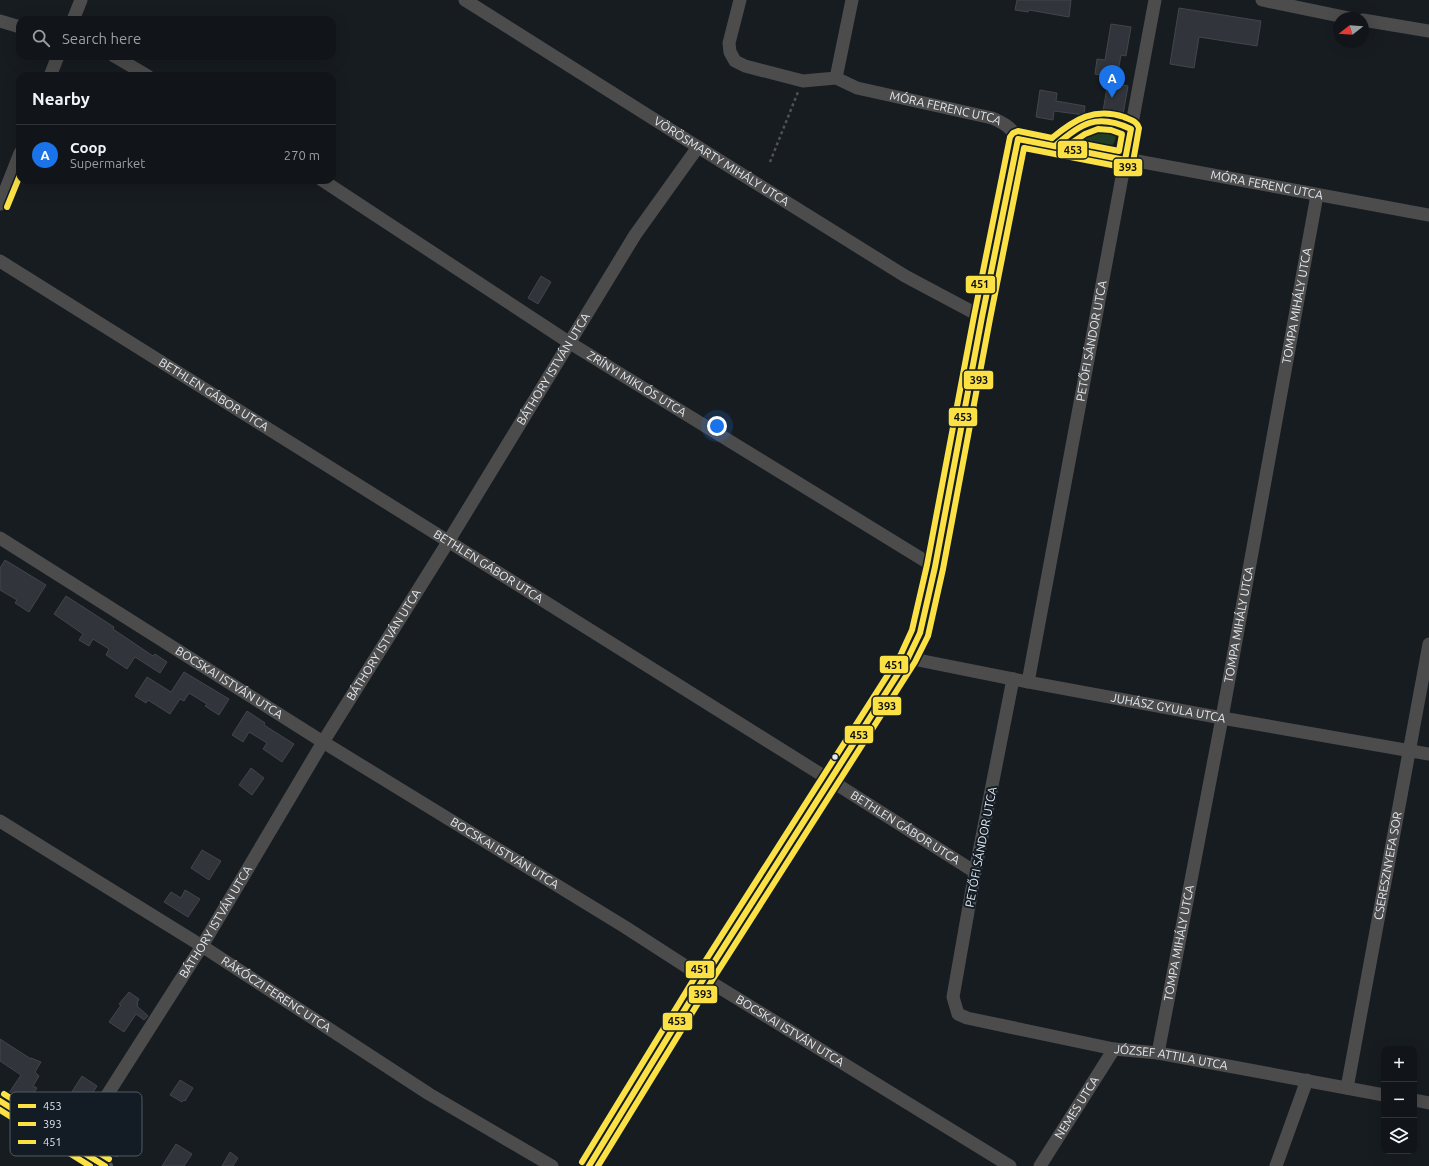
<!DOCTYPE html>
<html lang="en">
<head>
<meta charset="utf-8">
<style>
  body { margin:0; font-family:Ubuntu,sans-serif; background:#1e2226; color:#f1f3f6 }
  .controls { position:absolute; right:12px; bottom:12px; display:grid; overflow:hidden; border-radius:8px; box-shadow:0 4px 16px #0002 }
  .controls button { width:36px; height:36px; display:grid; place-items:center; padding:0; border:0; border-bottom:1px solid #303438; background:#111519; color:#f1f3f6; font:20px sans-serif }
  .compass { position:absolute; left:1333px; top:12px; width:36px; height:36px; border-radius:50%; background:#111519; box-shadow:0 4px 16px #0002; rotate:253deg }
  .you { position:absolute; left:717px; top:426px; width:14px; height:14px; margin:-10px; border:3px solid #fff; border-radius:50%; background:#1a73e8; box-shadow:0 0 0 6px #1a73e833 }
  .badge { display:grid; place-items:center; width:26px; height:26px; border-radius:50%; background:#1a73e8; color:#fff; font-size:13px; font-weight:700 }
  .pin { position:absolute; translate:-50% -33px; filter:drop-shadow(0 1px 2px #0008) }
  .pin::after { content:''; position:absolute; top:21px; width:14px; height:12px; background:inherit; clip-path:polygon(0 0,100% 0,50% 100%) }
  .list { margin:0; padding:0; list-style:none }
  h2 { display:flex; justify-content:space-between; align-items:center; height:52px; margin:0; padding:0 16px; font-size:17px }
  h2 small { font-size:13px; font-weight:400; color:#9c9fa2 }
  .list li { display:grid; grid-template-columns:26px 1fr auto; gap:12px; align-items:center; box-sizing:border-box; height:60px; padding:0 16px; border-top:1px solid #303438 }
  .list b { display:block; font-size:15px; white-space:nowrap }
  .list p { margin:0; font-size:13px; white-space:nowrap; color:#9c9fa2 }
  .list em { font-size:13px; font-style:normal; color:#9c9fa2 }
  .icon { flex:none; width:22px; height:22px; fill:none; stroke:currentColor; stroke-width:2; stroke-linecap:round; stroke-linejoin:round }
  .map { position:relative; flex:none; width:1429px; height:1166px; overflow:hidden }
  .search { position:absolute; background:#111519; box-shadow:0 4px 16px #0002; left:16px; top:16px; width:320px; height:44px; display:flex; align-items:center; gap:10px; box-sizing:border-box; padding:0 14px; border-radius:12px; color:#9c9fa2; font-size:15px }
  .panel { position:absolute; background:#111519; box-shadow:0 4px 16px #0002; left:16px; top:72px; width:320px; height:112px; border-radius:12px }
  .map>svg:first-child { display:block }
  .green { fill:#213d25 }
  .building { fill:#31343a; stroke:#42464b }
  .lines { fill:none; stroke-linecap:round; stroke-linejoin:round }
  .path { stroke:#505151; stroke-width:2.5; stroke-dasharray:3 3; stroke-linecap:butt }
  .minor { stroke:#4d4c4c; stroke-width:13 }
  .major { stroke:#575557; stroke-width:16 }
  .bus-1-casing { stroke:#131c25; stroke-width:9 }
  .bus-2-casing { stroke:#131c25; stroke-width:9 }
  .bus-3-casing { stroke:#131c25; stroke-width:9 }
  .bus-1 { stroke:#fbe143; stroke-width:6 }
  .bus-2 { stroke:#fbe143; stroke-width:6 }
  .bus-3 { stroke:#fbe143; stroke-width:6 }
  .bus-dot { fill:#e3e9f0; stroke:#131c25; stroke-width:1.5 }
  .labels { text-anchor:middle; stroke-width:4; stroke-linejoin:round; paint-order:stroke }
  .street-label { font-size:12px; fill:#e3e9f0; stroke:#131c25 }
  .key { fill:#131c25; stroke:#515a62; stroke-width:1 }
  .key-label { font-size:11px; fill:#e3e9f0 }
  .line-badge { stroke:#131c25; stroke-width:1.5 }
  .pale-badge-label { font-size:11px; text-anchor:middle; font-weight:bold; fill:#111 }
</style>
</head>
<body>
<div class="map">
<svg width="1429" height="1166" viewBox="0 0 1429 1166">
  <rect width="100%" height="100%" fill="#171c21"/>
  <path class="green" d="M1110,125L1116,131C1116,140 1115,144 1108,148L1069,140L1078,131Z"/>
  <g class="building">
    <polygon points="1017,0 1071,0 1069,17 1029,10 1028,12 1015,10"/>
    <polygon points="1179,8 1261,21 1257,46 1199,37 1194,68 1170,64"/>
    <polygon points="1111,24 1131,27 1126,56 1121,55 1117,78 1095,74 1097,59 1105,60"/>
    <polygon points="1108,82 1128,86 1123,115 1103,111"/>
    <polygon points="1040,90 1057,93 1056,101 1085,106 1084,115 1054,111 1053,120 1036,117"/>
    <polygon points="541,276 551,282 538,304 528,298"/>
    <polygon points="5,560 46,585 29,612 15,603 17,600 0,590 0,568"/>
    <polygon points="66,596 114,627 113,629 153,656 155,654 167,662 160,673 135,657 127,669 106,655 109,649 93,639 89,646 79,640 83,634 54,614"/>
    <polygon points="184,672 229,699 219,715 205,706 207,704 189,693 184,701 180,699 170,714 148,700 146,703 135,696 147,677 171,692"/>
    <polygon points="247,711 265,723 264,725 294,744 282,762 263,749 267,743 249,732 243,742 232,735"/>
    <polygon points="251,768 264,778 252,795 239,785"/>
    <polygon points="202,850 221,861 209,880 191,868"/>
    <polygon points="185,890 200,899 188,917 164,902 171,892 181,898"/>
    <polygon points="129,992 139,999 137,1003 138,1004 137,1006 148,1016 144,1020 136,1014 124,1032 109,1022 121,1005 119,1004"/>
    <polygon points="0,1039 31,1059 31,1058 41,1062 35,1072 39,1076 33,1086 37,1088 30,1098 27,1096 23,1102 9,1093 21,1075 0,1061"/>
    <polygon points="82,1076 97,1086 83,1108 68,1098"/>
    <polygon points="180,1080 193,1088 185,1101 184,1100 182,1102 170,1095"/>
    <polygon points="98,1127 125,1146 117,1157 90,1139"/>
    <polygon points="176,1144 192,1154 184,1166 162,1166"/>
    <polygon points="230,1152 238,1158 233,1166 222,1166"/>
  </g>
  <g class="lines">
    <polyline class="path" points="770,162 798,92"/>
    <g class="minor">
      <path id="s1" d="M465,0L698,147L905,276L982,317"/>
      <path id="s2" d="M740,0L729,43L730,52L735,61L745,66L803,81L836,78L857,88L992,118C1004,123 1012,128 1018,139"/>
      <polyline points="1262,0 1349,18"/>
      <polyline points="73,20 81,0"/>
      <polyline points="1363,20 1429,31"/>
      <polyline points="0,21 20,27"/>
      <polyline points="114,56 148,76"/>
      <polyline points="50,76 58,56"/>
      <polyline points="836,78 852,0"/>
      <path id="s3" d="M1018,139L1429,215"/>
      <path d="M1055,146C1071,132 1090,116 1113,122C1119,124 1125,126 1131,129"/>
      <path id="s4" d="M322,180L570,343L935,567"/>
      <polyline points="0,204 20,153"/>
      <path id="s5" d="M0,261L830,780L975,872"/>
      <path id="s6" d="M0,538L323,742L625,927L704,978L1010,1166"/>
      <path id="s7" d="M908,658L1028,682L1222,718L1429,754"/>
      <path id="s8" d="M1013,679L975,872L953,997L958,1014L967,1018L1114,1049L1158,1053L1384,1095"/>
      <path id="s9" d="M1028,682L1155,0"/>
      <path id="s10" d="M0,821L202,946L429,1094L552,1166"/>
      <path id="s11" d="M1158,1053L1222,718L1317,195"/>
      <path id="s12" d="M1347,1088L1429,644"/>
      <polyline points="1414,1100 1429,1103"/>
      <path id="s13" d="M74,1147L202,946L323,742L448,542L635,235L698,147"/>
      <polyline points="589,1166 704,978 908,658 920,633 935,567 982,317 1018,139"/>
      <path id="s14" d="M1040,1166L1114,1049"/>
      <polyline points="1276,1166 1307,1080"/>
    </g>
    <polyline class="major" points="0,1101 105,1166"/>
    <defs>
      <g id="bus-1">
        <polyline points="0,1101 105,1166"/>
        <path d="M589,1166L704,978L908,658L920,633L935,567L982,317L1018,139L1125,160L1131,129C1097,113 1081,123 1055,146"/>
      </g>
      <g id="bus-2">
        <polyline points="7,207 20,175"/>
        <polyline points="0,1110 90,1166"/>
        <path d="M598,1166L711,982L915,662L928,636L943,569L990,319L1024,148L1127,168L1131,166L1133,162L1139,128C1137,121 1131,120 1124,117C1095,107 1075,119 1052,138"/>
      </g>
      <g id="bus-3">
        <polygon points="1098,129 1111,130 1122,134 1119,151 1073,142 1085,134"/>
        <polyline points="4,1094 109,1159"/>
        <polyline points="582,1162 697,974 901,654 912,630 927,565 974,316 1010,137 1013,133 1018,131 1052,138"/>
      </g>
    </defs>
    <use href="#bus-1" class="bus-1-casing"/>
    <use href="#bus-2" class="bus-2-casing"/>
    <use href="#bus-3" class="bus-3-casing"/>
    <use href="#bus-1" class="bus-1"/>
    <use href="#bus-2" class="bus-2"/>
    <use href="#bus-3" class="bus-3"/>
  </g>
  <circle class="bus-dot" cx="835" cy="757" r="3.5"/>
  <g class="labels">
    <g class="street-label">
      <text dy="4" stroke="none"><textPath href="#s2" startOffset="282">MÓRA FERENC UTCA</textPath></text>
      <text dy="4" stroke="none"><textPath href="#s1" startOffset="303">VÖRÖSMARTY MIHÁLY UTCA</textPath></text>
      <text dy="4" stroke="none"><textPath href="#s3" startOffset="253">MÓRA FERENC UTCA</textPath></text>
      <text dy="4" stroke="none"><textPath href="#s11" startOffset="760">TOMPA MIHÁLY UTCA</textPath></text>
      <text dy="4" stroke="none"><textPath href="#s9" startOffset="347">PETŐFI SÁNDOR UTCA</textPath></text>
      <text dy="4" stroke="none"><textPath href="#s13" startOffset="914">BÁTHORY ISTVÁN UTCA</textPath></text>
      <text dy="4" stroke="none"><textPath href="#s4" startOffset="375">ZRÍNYI MIKLÓS UTCA</textPath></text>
      <text dy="4" stroke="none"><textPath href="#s5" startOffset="252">BETHLEN GÁBOR UTCA</textPath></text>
      <text dy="4" stroke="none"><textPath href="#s5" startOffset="576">BETHLEN GÁBOR UTCA</textPath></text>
      <text dy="4" stroke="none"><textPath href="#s11" startOffset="436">TOMPA MIHÁLY UTCA</textPath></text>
      <text dy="4" stroke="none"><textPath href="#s13" startOffset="590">BÁTHORY ISTVÁN UTCA</textPath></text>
      <text dy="4" stroke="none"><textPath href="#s6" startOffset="271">BOCSKAI ISTVÁN UTCA</textPath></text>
      <text dy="4" stroke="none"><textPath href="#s7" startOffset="265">JUHÁSZ GYULA UTCA</textPath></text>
      <text dy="4" stroke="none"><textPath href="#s5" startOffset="1068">BETHLEN GÁBOR UTCA</textPath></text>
      <text transform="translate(981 847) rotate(-79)" y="4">PETŐFI SÁNDOR UTCA</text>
      <text dy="4" stroke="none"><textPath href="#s6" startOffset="595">BOCSKAI ISTVÁN UTCA</textPath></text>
      <text dy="4" stroke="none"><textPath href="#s12" startOffset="226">CSERESZNYEFA SOR</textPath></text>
      <text dy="4" stroke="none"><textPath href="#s13" startOffset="266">BÁTHORY ISTVÁN UTCA</textPath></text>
      <text dy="4" stroke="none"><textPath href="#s11" startOffset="112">TOMPA MIHÁLY UTCA</textPath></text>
      <text dy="4" stroke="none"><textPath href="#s10" startOffset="326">RÁKÓCZI FERENC UTCA</textPath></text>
      <text dy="4" stroke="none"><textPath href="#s6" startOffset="931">BOCSKAI ISTVÁN UTCA</textPath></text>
      <text dy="4" stroke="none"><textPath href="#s8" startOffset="559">JÓZSEF ATTILA UTCA</textPath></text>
      <text dy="4" stroke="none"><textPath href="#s14" startOffset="69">NEMES UTCA</textPath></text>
    </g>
  </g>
  <rect x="10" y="1092" width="132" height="64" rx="6" class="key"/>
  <rect x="18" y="1104" width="18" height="4" fill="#fbe143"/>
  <rect x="18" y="1122" width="18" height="4" fill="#fbe143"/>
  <rect x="18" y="1140" width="18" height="4" fill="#fbe143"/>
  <g class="key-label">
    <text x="43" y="1110">453</text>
    <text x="43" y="1128">393</text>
    <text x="43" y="1146">451</text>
  </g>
  <g class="line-badge">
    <rect x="1057" y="140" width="31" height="19" rx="4" fill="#fbe143"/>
    <rect x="1113" y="158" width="30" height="19" rx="4" fill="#fbe143"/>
    <rect x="965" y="275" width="31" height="19" rx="4" fill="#fbe143"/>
    <rect x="963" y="370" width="31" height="20" rx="4" fill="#fbe143"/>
    <rect x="948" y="407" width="30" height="20" rx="4" fill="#fbe143"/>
    <rect x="879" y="655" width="30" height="19" rx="4" fill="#fbe143"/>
    <rect x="872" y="696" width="30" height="20" rx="4" fill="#fbe143"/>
    <rect x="844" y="725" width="30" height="19" rx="4" fill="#fbe143"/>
    <rect x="685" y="960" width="30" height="19" rx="4" fill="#fbe143"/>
    <rect x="688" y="985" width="30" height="19" rx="4" fill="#fbe143"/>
    <rect x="662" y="1012" width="31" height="19" rx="4" fill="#fbe143"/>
  </g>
  <g class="pale-badge-label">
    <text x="1073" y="154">453</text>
    <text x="1128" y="171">393</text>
    <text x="980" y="288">451</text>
    <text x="979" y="384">393</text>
    <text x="963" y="421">453</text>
    <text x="894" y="669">451</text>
    <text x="887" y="710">393</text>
    <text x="859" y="739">453</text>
    <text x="700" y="973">451</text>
    <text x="703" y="998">393</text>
    <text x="677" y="1025">453</text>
  </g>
</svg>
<div class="controls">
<button>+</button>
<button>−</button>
<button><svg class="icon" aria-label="layers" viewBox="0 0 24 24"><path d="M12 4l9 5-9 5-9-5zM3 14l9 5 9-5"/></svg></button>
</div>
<svg class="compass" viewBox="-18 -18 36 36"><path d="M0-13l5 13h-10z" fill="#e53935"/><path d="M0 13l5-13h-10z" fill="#9c9fa2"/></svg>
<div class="you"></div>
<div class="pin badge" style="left:1112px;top:98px">A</div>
<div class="search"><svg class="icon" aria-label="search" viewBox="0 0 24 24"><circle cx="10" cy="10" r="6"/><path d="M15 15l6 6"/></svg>Search here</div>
<section class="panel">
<h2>Nearby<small></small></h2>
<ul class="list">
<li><span class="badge">A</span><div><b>Coop</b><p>Supermarket</p></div><em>270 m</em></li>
</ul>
</section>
</div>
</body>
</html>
